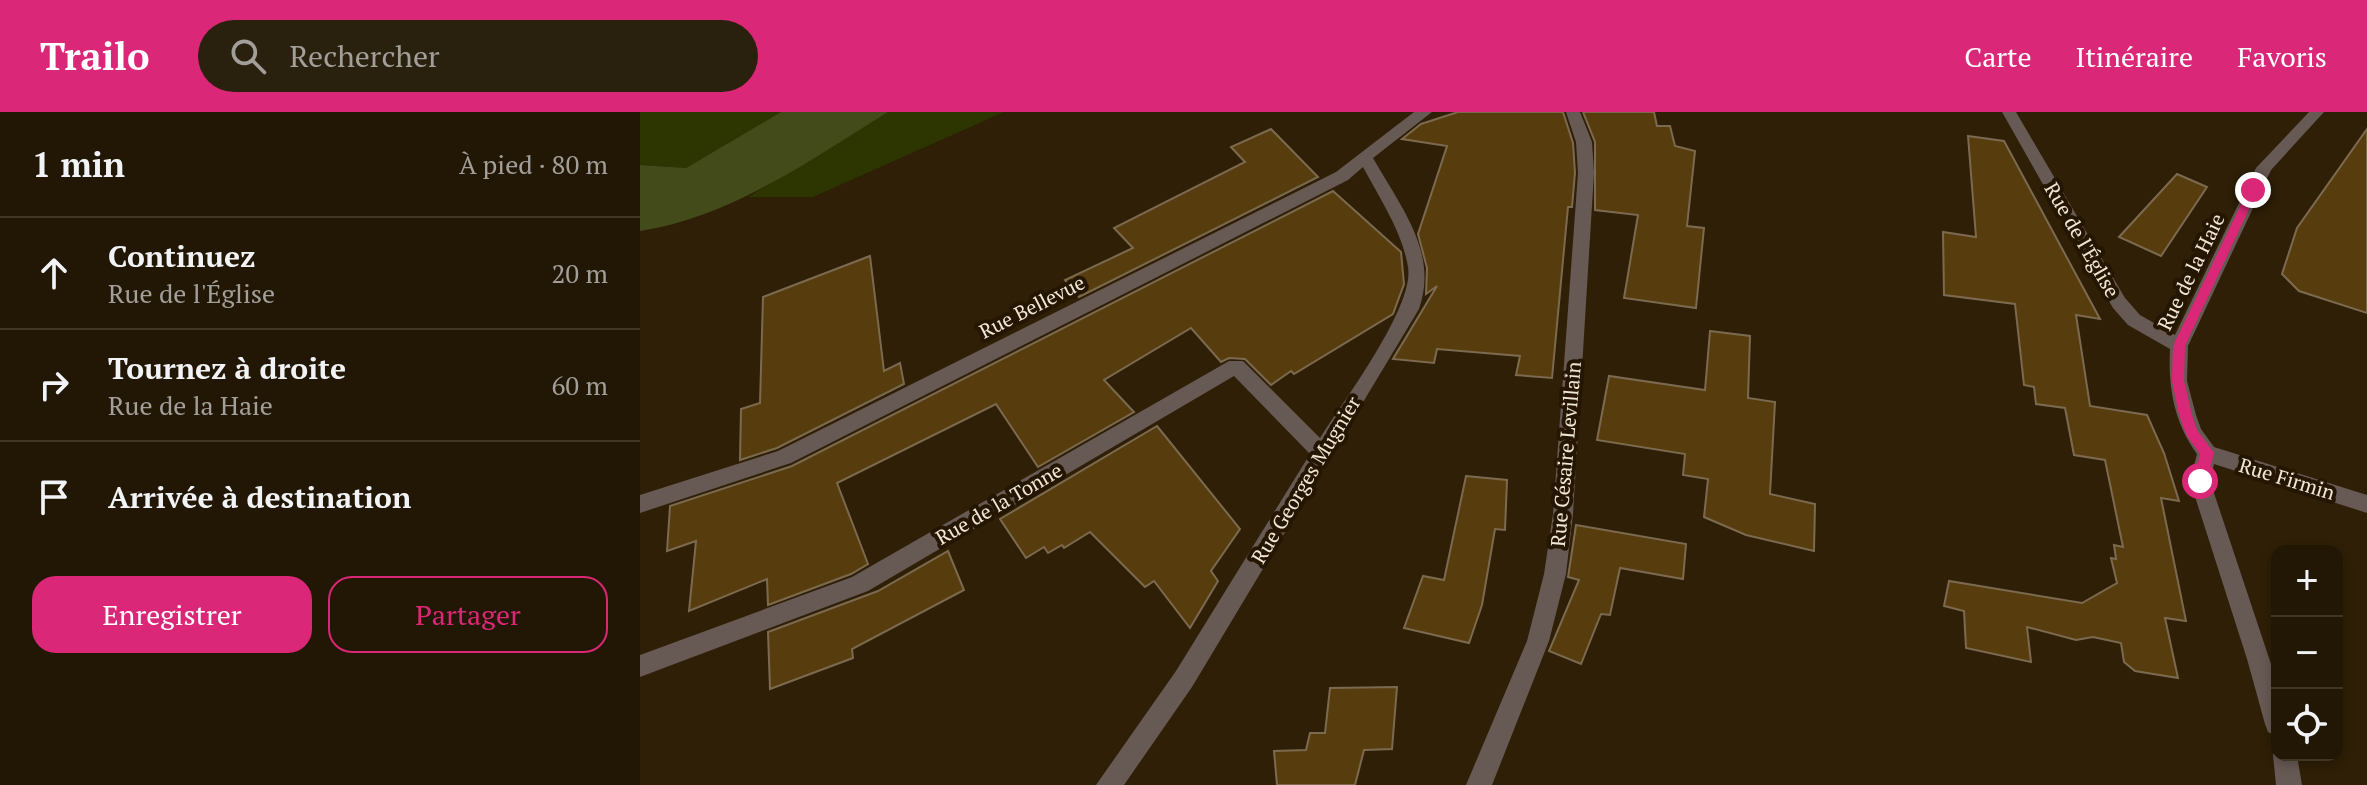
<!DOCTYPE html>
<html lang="fr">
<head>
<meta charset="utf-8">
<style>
  body { margin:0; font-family:"PT Serif",serif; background:#2a200e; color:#f1f3f6 }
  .controls { position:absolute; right:24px; bottom:24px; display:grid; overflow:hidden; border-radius:16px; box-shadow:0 4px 12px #0003 }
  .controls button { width:72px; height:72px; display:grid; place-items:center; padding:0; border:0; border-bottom:2px solid #3f3626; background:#221704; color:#f1f3f6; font:40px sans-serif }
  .stop { position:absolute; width:24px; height:24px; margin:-18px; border:6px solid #db2777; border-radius:50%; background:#fff }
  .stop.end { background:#db2777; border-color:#fff; box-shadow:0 2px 8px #0008 }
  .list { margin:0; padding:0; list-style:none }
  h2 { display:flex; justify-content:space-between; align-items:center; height:104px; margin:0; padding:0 32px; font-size:34px }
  h2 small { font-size:26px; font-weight:400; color:#a29f9a }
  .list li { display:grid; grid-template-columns:52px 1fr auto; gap:24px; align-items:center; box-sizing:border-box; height:112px; padding:0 32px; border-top:2px solid #3f3626 }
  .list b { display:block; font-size:30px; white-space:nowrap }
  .list p { margin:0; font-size:26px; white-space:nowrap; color:#a29f9a }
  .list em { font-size:26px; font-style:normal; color:#a29f9a }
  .actions { display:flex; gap:16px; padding:24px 32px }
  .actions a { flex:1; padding:18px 0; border:2px solid #db2777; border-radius:24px; text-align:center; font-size:28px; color:#db2777 }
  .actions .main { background:#db2777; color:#fff }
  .icon { flex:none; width:44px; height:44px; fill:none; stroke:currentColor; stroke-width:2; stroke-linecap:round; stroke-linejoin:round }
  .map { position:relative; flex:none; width:1727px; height:673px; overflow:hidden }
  header { display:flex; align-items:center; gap:48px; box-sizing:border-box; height:112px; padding:0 40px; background:#db2777; color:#fff }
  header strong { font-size:38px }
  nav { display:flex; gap:44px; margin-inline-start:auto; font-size:28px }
  .search { width:560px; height:72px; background:#2a200e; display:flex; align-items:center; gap:20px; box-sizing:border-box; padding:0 28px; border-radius:44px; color:#a29f9a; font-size:30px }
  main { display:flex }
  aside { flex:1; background:#221704 }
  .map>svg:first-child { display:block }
  .green { fill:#2d3500 }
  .forest { fill:#434b1b }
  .building { fill:#573d0e; stroke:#7c6a50; stroke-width:2 }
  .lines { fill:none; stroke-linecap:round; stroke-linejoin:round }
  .street { fill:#675954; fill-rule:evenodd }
  .route { fill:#db2777 }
  .labels { text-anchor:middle; stroke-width:8; stroke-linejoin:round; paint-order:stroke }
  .street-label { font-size:20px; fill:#f1e7d8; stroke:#241600 }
</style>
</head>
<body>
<header>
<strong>Trailo</strong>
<div class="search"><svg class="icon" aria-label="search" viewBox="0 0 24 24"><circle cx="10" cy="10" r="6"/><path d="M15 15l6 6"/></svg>Rechercher</div>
<nav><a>Carte</a><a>Itinéraire</a><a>Favoris</a></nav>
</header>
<main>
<aside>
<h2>1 min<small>À pied · 80 m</small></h2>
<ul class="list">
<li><svg class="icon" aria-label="ahead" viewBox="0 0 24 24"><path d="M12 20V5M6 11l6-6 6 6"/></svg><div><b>Continuez</b><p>Rue de l'Église</p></div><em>20 m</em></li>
<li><svg class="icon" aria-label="right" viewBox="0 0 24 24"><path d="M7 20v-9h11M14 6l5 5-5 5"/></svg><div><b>Tournez à droite</b><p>Rue de la Haie</p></div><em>60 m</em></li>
<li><svg class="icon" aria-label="arrive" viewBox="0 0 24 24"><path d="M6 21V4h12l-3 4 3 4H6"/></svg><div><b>Arrivée à destination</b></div></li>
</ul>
<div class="actions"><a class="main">Enregistrer</a><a>Partager</a></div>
</aside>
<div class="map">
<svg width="1727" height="673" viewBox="0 0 1727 673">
  <rect width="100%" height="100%" fill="#2e1f06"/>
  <g class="green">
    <polygon points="0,0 141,0 46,56 0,53"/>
    <polygon points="248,0 364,0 173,85 108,85"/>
  </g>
  <path class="forest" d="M141,0H248C170,48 92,105 0,119V53L46,56Z"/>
  <g class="building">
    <polygon points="818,0 923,0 933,31 935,61 932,95 928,95 912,266 876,263 880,244 797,237 794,251 753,247 797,174 786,182 787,156 778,122 807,34 762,27 781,12"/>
    <polygon points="943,0 1014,0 1017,14 1030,14 1035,34 1055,39 1047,114 1064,116 1056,196 984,186 998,103 955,98 955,30"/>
    <polygon points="631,17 678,65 439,185 425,168 493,136 474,116 605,50 591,35"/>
    <polygon points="1727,17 1727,201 1659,179 1642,162 1657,116"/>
    <polygon points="1328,24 1364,29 1460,207 1436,203 1450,294 1507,303 1524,341 1539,389 1521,386 1546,509 1525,506 1538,566 1495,559 1484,550 1481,531 1453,525 1436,528 1387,515 1391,550 1326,536 1324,499 1304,494 1309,469 1442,491 1477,471 1471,446 1476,447 1474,433 1483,435 1465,348 1434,343 1425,296 1396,292 1394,275 1384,273 1375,192 1304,183 1303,120 1336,125"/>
    <polygon points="1537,62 1567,75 1521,144 1479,125"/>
    <polygon points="693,79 761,140 764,172 753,202 654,262 651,259 631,273 605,247 589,246 581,250 551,216 464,268 494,300 398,355 356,292 197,371 228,452 211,462 128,493 127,467 49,499 56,429 27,439 30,394 152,354"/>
    <polygon points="230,144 244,259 260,251 264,272 137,336 100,348 101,297 120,291 123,185"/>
    <polygon points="1070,219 1110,224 1108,286 1135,290 1130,382 1175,392 1174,439 1106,423 1064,405 1068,367 1043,363 1045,342 957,328 969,264 1065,278"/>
    <polygon points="517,314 600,417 571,459 578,469 550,516 514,469 505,475 450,420 424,436 422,433 408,441 404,435 386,446 360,407"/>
    <polygon points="826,364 867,368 865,418 855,417 842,493 829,531 764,516 783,464 804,468"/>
    <polygon points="936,413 1046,432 1043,467 980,456 970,503 961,502 941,552 909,539 939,468 928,465"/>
    <polygon points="308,439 324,478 212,537 213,546 130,577 128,520 238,479"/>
    <polygon points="757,575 752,637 724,638 715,673 637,673 634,639 666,638 670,621 685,621 690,576"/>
  </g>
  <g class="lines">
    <g class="street">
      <path d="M774,0H792L733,46C760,94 799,140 779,197L552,575L484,673H456L536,559L670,342L594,264L228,479L0,565V543L212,465L589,249H603L680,326C703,290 775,194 768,155C762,119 740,87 723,55L708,68L151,351L0,401V383L138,339L696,60Z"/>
      <polygon points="926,0 940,0 952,30 954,61 933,402 926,462 909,529 852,673 826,673 887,529 904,462 913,402 938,61 936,30"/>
      <path d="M1362,0H1376L1485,186L1500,203L1535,223L1616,56L1669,0H1684L1631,58L1548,234L1547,269L1556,303L1561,317L1574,335L1727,383V401L1574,352L1570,369L1637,570V624L1628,620L1625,612L1607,547L1550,369L1557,342C1534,310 1528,276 1530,237L1488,213L1473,196Z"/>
      <polygon points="1636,634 1637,643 1657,643 1662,673 1636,673 1633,643"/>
    </g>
  </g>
  <polygon class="route" points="1613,75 1618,78 1545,234 1544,269 1552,303 1557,318 1574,341 1567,369 1560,375 1554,369 1560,342 1547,324 1539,303 1532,269 1533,234 1608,78"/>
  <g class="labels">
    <g class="street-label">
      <text transform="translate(1442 128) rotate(60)" y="7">Rue de l'Église</text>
      <text transform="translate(1551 160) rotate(-64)" y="7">Rue de la Haie</text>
      <text transform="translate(392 195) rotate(-27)" y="7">Rue Bellevue</text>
      <text transform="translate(926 342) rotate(-85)" y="7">Rue Césaire Levillain</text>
      <text transform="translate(1647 367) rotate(17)" y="7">Rue Firmin</text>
      <text transform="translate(666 368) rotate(-59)" y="7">Rue Georges Mugnier</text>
      <text transform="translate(359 392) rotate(-30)" y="7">Rue de la Tonne</text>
    </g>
  </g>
</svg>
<div class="controls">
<button>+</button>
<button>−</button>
<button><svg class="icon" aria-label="locate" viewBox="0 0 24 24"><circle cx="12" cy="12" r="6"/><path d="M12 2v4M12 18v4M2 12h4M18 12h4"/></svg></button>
</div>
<div class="stop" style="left:1560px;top:369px"></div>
<div class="stop end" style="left:1613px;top:78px"></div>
</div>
</main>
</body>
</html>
